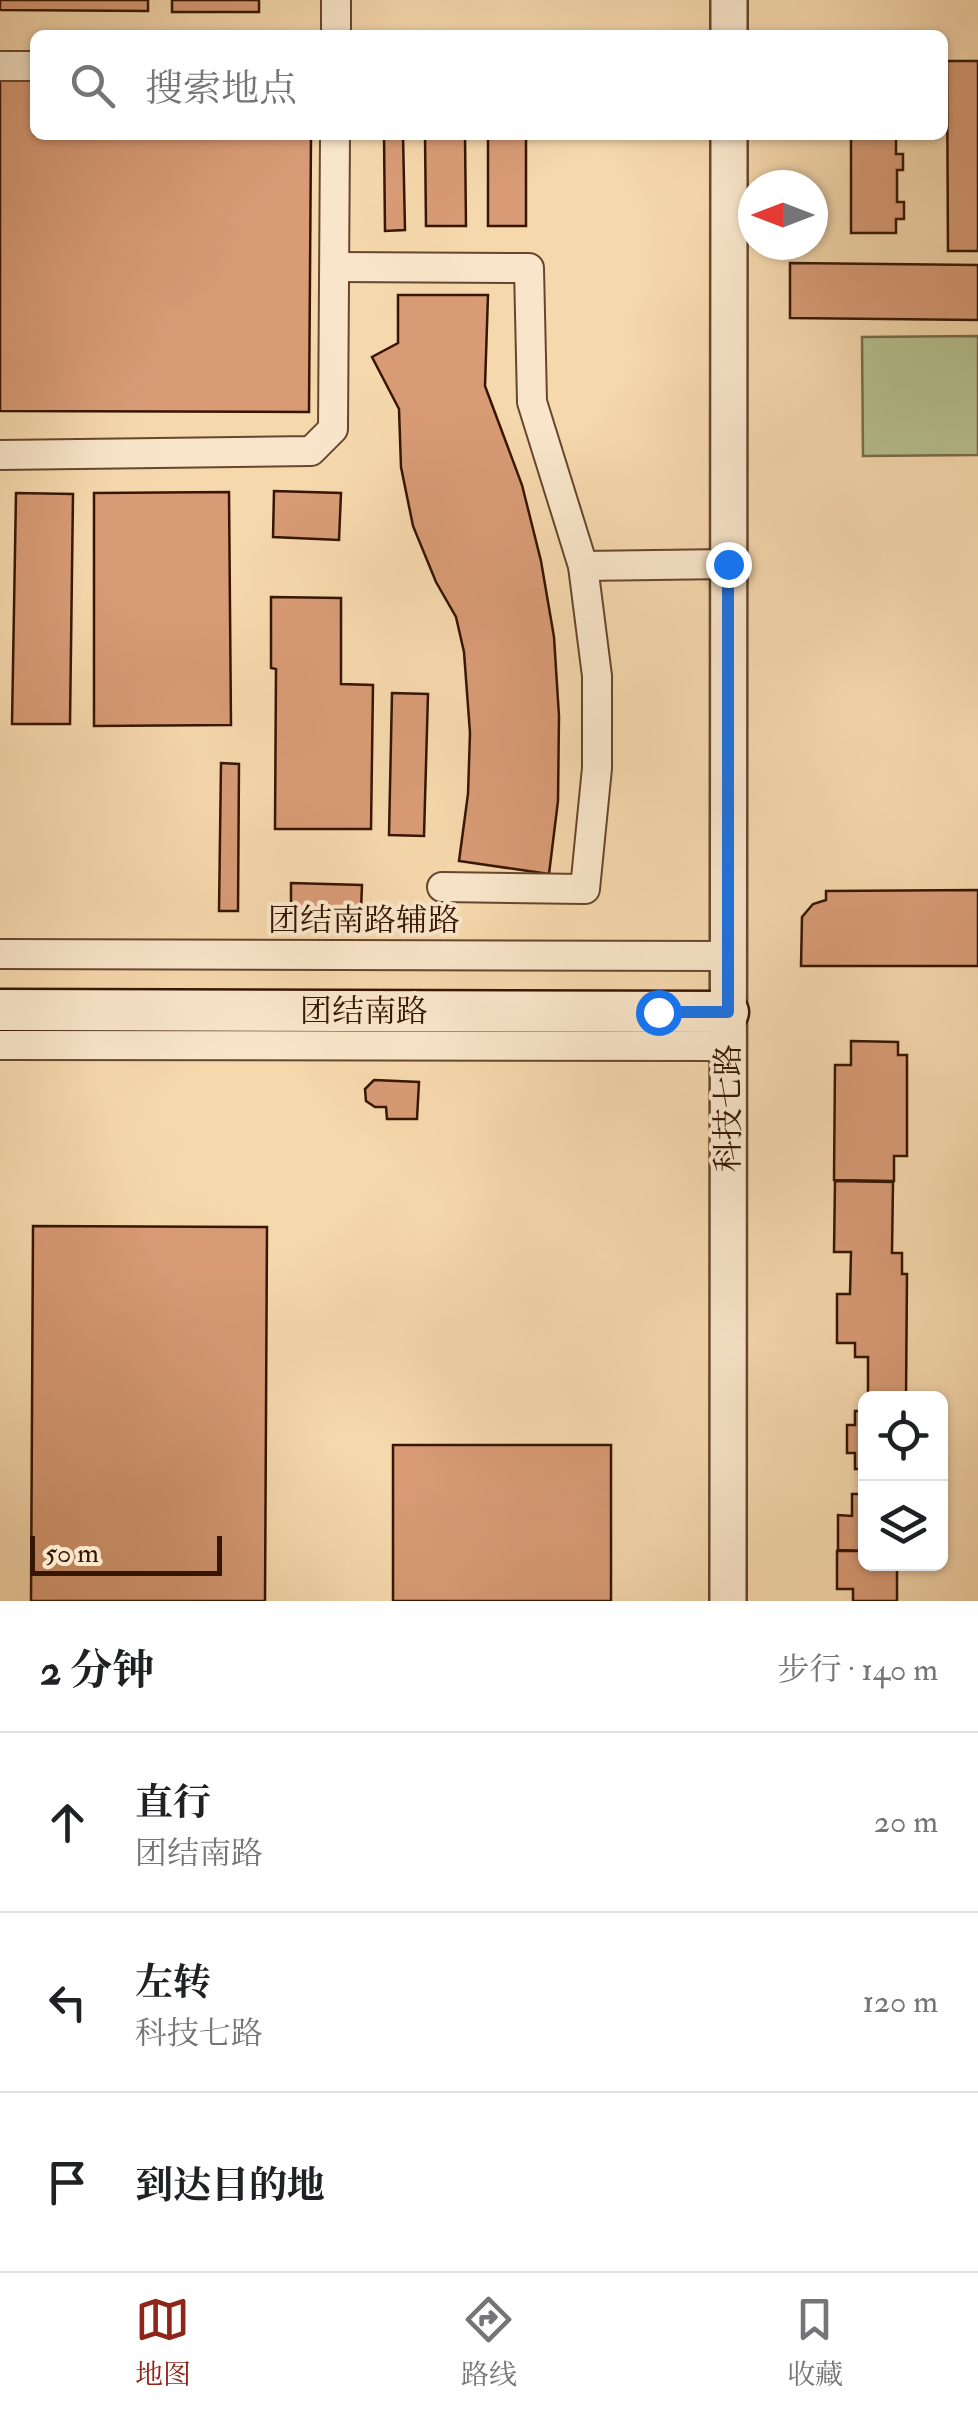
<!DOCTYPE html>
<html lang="zh">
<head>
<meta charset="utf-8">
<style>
  body { margin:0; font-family:"IM FELL Double Pica","Noto Serif SC",serif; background:#f2f2f2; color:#202124 }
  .controls { position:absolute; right:30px; bottom:30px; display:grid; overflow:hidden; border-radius:15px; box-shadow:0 2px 8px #0004 }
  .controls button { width:90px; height:90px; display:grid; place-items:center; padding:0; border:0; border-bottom:2px solid #e0e0e0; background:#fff; color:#202124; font:50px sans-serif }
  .compass { position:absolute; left:738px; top:170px; width:90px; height:90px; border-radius:50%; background:#fff; box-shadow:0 2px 8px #0004; rotate:270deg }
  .scale { position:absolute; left:30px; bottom:25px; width:192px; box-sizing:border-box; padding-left:10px; border:5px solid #361603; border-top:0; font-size:28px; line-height:35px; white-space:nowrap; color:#361603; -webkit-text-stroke:8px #f9e6ca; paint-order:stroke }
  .stop { position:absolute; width:30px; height:30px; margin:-22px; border:8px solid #1a73e8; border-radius:50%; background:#fff }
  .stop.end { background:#1a73e8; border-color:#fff; box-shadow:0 2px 10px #0008 }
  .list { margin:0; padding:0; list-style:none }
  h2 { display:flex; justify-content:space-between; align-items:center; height:130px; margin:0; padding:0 40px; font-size:42px }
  h2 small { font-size:32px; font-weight:400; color:#757577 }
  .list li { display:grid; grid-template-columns:65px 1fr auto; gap:30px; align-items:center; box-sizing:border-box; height:180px; padding:0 40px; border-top:2px solid #e0e0e0 }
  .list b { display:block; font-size:38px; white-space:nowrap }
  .list p { margin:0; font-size:32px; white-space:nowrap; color:#757577 }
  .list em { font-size:32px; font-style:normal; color:#757577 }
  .icon { flex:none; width:55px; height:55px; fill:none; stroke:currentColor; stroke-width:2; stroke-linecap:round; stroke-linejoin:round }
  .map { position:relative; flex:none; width:978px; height:1601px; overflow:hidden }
  .search { position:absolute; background:#fff; box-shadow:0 2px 8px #0004; left:30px; right:30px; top:30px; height:110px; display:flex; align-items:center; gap:25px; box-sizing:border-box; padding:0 35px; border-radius:15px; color:#757577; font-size:38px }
  .sheet { height:670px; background:#fff }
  nav { display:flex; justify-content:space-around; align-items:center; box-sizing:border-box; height:140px; border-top:2px solid #e0e0e0; background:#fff; font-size:28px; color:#757577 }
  nav a { display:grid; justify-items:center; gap:5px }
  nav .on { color:#8f2418 }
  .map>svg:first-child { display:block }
  .green { fill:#b6c08f; stroke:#766b49; stroke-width:2.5 }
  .building { fill:#d89b76; stroke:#361603; stroke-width:2.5 }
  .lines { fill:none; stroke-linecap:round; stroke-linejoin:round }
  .minor-casing { stroke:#66462e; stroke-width:32 }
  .tertiary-casing { stroke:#66462e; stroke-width:40 }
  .secondary-casing { stroke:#361603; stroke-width:45 }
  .minor { stroke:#f9e6ca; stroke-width:28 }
  .tertiary { stroke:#f9e6ca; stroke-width:35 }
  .secondary { stroke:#f9e6ca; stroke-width:40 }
  .route { stroke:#1a73e8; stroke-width:12 }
  .labels { text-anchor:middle; stroke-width:8; stroke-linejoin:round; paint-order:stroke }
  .street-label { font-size:32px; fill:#361603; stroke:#f9e6ca }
</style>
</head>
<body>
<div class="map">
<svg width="978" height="1601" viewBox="0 0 978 1601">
  <rect width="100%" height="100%" fill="#f6d8ad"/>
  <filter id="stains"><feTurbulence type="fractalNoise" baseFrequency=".002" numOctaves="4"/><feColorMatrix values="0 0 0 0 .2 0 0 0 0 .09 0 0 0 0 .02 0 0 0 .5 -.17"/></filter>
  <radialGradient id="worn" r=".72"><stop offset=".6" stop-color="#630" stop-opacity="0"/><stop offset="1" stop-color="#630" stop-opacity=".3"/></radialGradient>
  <polygon class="green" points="978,336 978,455 863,456 862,337"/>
  <g class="building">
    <polygon points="0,0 148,0 148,11 0,10"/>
    <rect x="172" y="0" width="87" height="12"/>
    <polygon points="947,61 978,61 978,251 948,251"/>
    <polygon points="0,66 35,67 35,135 311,135 309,412 0,411"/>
    <polygon points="384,135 403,135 405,230 385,231"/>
    <polygon points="425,135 465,135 466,226 426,226"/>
    <rect x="488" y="135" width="38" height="91"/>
    <polygon points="851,135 896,135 896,154 903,154 903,170 897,170 897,202 904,202 904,219 896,219 896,233 851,233"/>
    <polygon points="790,263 978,265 978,320 790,318"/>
    <polygon points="398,295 488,295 485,386 522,485 541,561 554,637 559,716 558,801 549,874 459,861 468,794 470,733 464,652 456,617 436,582 413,526 401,467 399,409 372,357 398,343"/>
    <polygon points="274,491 341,493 339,540 273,537"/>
    <polygon points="229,492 231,725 94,726 94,493"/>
    <polygon points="16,493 73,494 70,724 12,724"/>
    <polygon points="271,597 341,598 341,684 373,685 371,829 275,829 276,669 271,668"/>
    <polygon points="392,693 428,694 424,836 389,835"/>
    <polygon points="221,763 239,764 238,911 219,911"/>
    <polygon points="291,883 362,885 361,910 291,908"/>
    <polygon points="978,890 978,966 801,966 802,917 813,904 826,900 826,891"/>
    <polygon points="851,1041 898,1042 898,1055 907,1055 907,1156 894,1156 894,1181 834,1180 835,1065 851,1065"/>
    <polygon points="374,1080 419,1082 417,1119 387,1119 386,1107 375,1107 366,1101 365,1089"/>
    <polygon points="835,1181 893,1182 892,1253 902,1253 902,1274 907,1274 906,1398 868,1398 868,1357 855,1357 855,1343 837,1343 837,1294 850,1294 851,1252 834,1252"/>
    <polygon points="33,1226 267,1227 265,1601 31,1601"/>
    <polygon points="855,1411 866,1411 866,1469 855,1469 855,1453 847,1453 847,1425 855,1425"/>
    <rect x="393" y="1445" width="218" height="156"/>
    <polygon points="852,1494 866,1494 866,1551 838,1550 838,1515 852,1516"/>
    <polygon points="837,1551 866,1551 866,1564 897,1564 897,1601 853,1601 853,1589 837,1589"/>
  </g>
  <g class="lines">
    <defs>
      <g id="minor">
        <polyline points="336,35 336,0"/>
        <polyline points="0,66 35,66"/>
        <polyline points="335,267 529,268 532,402 583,566 597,676 597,768 585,889 442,887"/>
        <polyline points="0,455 311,451 333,429 335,135"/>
        <polyline points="583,566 728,564"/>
        <polyline points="0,954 728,956"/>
        <polyline points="0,1045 728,1046"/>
      </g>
      <g id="tertiary">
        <polyline points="729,35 729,0"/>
        <polyline points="728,1601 729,135"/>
      </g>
      <polyline id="secondary" points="0,1010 728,1012"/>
    </defs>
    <use href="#minor" class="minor-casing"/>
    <use href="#tertiary" class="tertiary-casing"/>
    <use href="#secondary" class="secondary-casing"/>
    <use href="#minor" class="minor"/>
    <use href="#tertiary" class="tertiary"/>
    <use href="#secondary" class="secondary"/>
  </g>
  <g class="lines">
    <polyline class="route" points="658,1012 728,1012 728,564"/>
  </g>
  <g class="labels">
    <g class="street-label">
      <text x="364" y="931">团结南路辅路</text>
      <text x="364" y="1022">团结南路</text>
      <text transform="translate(728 1108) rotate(-90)" y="11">科技七路</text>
    </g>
  </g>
  <rect width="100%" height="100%" filter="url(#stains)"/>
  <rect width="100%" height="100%" fill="url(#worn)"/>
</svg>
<div class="controls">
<button><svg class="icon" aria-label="locate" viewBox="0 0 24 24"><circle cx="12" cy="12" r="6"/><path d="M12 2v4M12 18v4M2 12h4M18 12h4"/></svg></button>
<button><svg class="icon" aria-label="layers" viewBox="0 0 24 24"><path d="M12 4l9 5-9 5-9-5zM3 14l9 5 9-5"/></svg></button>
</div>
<svg class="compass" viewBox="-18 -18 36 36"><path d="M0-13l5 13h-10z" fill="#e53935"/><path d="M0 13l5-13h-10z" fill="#757577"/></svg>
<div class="scale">50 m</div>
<div class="stop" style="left:658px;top:1012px"></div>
<div class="stop end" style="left:728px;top:564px"></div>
<div class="search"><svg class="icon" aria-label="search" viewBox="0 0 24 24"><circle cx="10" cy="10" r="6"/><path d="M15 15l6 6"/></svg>搜索地点</div>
</div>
<section class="sheet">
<h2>2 分钟<small>步行 · 140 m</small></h2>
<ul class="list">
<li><svg class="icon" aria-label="ahead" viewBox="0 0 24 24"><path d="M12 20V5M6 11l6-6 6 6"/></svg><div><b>直行</b><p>团结南路</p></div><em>20 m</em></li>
<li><svg class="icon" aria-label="left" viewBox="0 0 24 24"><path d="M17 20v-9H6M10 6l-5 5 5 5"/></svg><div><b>左转</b><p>科技七路</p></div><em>120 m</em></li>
<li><svg class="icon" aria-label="arrive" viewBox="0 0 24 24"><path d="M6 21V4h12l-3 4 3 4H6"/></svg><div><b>到达目的地</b></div></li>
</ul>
</section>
<nav>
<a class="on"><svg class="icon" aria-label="map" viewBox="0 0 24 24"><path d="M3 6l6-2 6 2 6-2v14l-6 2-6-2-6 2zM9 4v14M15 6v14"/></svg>地图</a>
<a><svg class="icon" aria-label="directions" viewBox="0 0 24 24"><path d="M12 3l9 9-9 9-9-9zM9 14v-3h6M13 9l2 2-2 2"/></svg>路线</a>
<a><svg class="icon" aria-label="saved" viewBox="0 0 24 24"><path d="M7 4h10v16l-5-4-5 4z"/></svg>收藏</a>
</nav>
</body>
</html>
